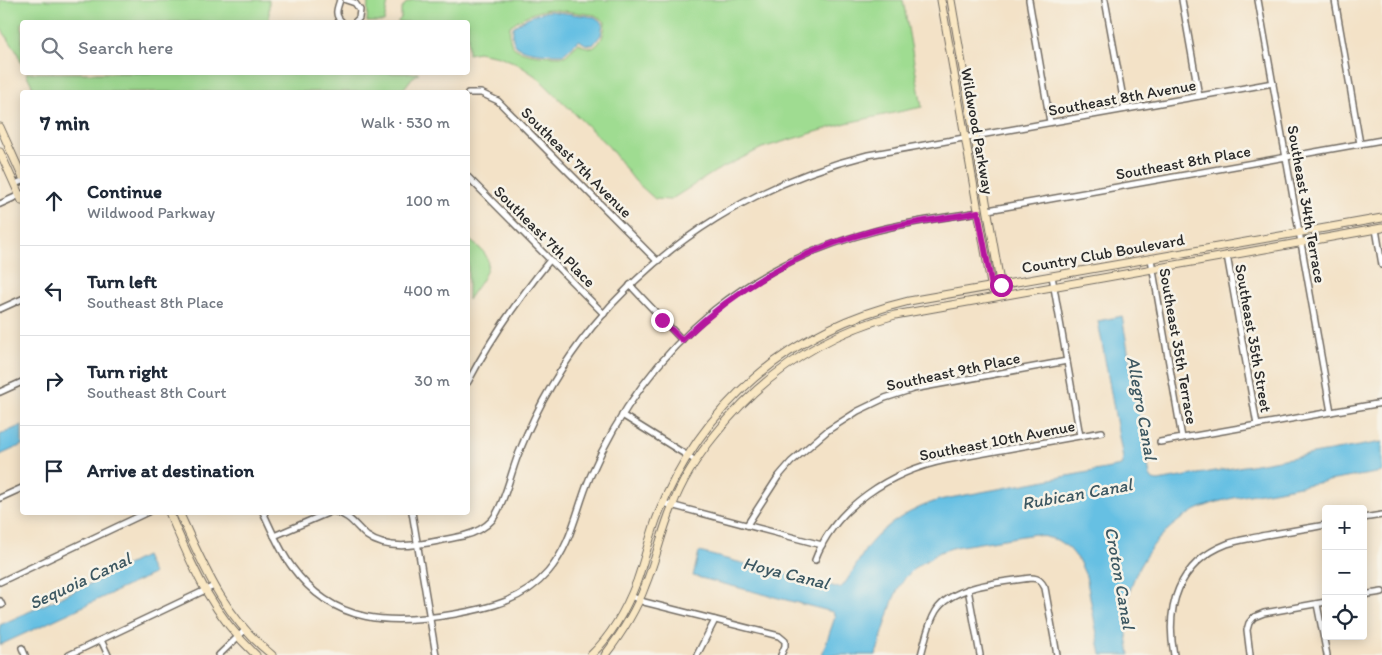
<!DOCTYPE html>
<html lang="en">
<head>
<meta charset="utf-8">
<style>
  body { margin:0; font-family:Itim,sans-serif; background:#f2f2f3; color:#1f2937 }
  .controls { position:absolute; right:15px; bottom:15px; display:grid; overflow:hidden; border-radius:5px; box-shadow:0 2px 12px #0003 }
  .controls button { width:45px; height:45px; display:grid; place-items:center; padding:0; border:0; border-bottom:1px solid #e0e1e3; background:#fff; color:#1f2937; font:25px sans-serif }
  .stop { position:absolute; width:15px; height:15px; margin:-11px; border:4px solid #b5179e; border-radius:50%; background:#fff }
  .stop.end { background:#b5179e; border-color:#fff; box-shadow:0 1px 5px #0008 }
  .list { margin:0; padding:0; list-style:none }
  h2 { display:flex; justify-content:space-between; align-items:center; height:65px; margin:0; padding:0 20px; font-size:21px }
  h2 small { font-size:16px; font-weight:400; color:#747a83 }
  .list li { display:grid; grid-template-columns:32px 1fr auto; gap:15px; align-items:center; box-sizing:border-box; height:90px; padding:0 20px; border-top:1px solid #e0e1e3 }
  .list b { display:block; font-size:19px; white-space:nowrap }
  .list p { margin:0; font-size:16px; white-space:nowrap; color:#747a83 }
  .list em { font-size:16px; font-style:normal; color:#747a83 }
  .icon { flex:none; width:28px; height:28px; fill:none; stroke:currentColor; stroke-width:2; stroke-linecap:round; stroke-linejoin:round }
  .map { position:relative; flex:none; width:1382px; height:655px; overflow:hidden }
  .search { position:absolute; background:#fff; box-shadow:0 2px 12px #0003; left:20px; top:20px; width:450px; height:55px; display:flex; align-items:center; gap:12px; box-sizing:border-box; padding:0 18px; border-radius:5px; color:#747a83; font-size:19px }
  .panel { position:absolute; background:#fff; box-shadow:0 2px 12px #0003; left:20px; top:90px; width:450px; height:425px; border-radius:5px }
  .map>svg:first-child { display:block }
  .green { fill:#9fdc91; stroke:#65845e; fill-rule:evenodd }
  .water { fill:#66c0e3; stroke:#487687 }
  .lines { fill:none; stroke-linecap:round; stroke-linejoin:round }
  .street-casing { stroke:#716b62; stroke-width:8 }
  .secondary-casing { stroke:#716b62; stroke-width:9 }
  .street { stroke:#fff; stroke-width:5 }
  .secondary { stroke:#f9e7c3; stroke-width:7 }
  .route { stroke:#b5179e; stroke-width:6 }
  .labels { text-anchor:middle; stroke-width:5; stroke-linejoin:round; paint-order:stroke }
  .street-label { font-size:16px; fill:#2b2b2b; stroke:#f7f3e8 }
  .water-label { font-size:18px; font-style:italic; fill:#3d5862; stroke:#f7f3e8 }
</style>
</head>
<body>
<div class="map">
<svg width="1382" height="655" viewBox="0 0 1382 655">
  <rect width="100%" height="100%" fill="#f7f3e8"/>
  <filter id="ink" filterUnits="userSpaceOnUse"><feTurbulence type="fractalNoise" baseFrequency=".02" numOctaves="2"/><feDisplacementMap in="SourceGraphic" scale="10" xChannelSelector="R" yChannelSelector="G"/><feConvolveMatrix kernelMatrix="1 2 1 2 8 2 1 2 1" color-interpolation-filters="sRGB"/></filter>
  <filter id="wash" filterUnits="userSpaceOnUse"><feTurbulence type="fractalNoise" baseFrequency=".0096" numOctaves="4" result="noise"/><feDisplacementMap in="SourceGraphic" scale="20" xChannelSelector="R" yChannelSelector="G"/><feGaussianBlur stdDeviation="1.12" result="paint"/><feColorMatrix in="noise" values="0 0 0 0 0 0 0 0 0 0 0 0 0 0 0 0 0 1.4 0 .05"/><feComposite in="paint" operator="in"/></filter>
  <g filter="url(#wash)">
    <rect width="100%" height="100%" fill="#f3e2c7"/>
    <g class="green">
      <polygon points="0,0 269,0 269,22 22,22 22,65 17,52 0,27"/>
      <polygon points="368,0 391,0 388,2 384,22 367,22"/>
      <path d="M413,0H903L922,107L846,123L762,148L716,171L670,200L655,199L635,181L609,147L537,77L516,63L499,56L478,52L468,54V22H397L401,18V10L406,3ZM549,9L595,15L605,22C604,33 603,41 593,48L583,46L579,43L565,56C552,56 515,56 511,43C509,38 510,31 510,26C523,16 534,12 549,9Z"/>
      <polygon points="26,73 419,73 412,78 401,92 270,92 266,91 263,92 35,92"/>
      <path d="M468,239C473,243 481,248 485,254C495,268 475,288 468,300Z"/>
    </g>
    <g class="water">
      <path d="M549,11L595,17L603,23L601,35L593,45L585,44L579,40L564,54C553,54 519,54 514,43C512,39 513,32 513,27C525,18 534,14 549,11Z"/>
      <path d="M1122,316L1150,476L1153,480L1158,481L1382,442V472C1346,478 1309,484 1273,491C1250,495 1225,498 1203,507C1160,525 1127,571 1126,617C1126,630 1128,643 1130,655H1101L1086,576L1078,559L1069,548L1057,540L1035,534L955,547L940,552L916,567L905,578L898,589L893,600L876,655H822L835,617L833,612L693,576L699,552L840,588C846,585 862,554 868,546C886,523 912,509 939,500L1121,466L1123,459L1098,321Z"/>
      <polygon points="22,425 22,445 0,455 0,435"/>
      <polygon points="145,556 153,574 0,645 0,625 94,582"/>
    </g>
  </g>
  <g filter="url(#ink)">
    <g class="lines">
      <defs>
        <g id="street">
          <path d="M340,0C337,9 334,15 342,22"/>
          <polyline points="346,0 355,3 360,10 359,18 355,22"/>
          <polyline points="1029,0 1050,122"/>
          <polyline points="1105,0 1125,109"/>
          <polyline points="1182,0 1199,96"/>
          <polyline points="1258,0 1331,412"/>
          <polyline points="1335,0 1360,144"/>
          <polyline points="468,93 481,93 498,101 657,261"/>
          <polyline points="468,177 604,314"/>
          <polyline points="15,184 22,181"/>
          <polyline points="0,204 22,194"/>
          <polyline points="988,210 1382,140"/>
          <polyline points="1376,229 1382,265"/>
          <polyline points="1227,255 1257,425"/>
          <polyline points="1151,259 1182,438"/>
          <polyline points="1052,276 1080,436"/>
          <polyline points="630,285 682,340"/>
          <polyline points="0,309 22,299"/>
          <path d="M468,382C491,338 519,298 550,260"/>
          <polyline points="0,392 22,382"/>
          <polyline points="622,415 696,461"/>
          <polyline points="1160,442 1382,403"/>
          <polyline points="0,498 22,488"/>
          <polyline points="663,503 822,545"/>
          <path d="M263,512C272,531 280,551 292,567C334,625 391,625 455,614C490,608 524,600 548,572C572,544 576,510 590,477C618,412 660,355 714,310C760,273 814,247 871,232C906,222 943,218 978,212"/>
          <path d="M336,512C350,515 357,528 367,536C393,555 434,541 463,536C475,533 484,529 492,520C504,506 512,468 520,450C538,405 562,364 593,326C664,240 759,182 868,155L1273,83"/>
          <polyline points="412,512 436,655"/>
          <polyline points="1363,518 1382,515"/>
          <polyline points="747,525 778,477 791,462 827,431 858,411 885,398 913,389 1067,361"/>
          <polyline points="274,536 330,512"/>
          <path d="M815,560C835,506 892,471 946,460L1102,432"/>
          <polyline points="0,582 148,512"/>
          <polyline points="968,589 980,655"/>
          <polyline points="1363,595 1382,592"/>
          <polyline points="631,596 644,602 779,636 785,641 785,646 781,655"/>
          <polyline points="0,601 2,605"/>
          <polyline points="1317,604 1327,655"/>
          <polyline points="101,640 108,655"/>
          <polyline points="22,648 25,655"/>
          <polyline points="69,655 214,586"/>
          <polyline points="219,655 245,630"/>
          <polyline points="697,655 715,620"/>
          <path d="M921,655C925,641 928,624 936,611C952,585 1003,582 1031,578C1039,578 1042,582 1045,588L1057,655"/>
          <path d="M1174,655C1165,607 1178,563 1227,544C1238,540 1250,539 1261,536C1283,532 1304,529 1326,525"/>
          <polyline points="1250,655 1247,630 1249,623 1254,617 1264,613 1326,602"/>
        </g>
        <g id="secondary">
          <polyline points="941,0 992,290"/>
          <polyline points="951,0 1001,288"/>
          <polyline points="0,127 22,176"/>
          <polyline points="0,152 22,201"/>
          <path d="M169,512C193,568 211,613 256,655"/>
          <path d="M179,512C204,567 224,617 272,655"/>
          <path d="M591,655C611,636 627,607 637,581C644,561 649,540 656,520C700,405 790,329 909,301L1382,218"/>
          <path d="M605,655C621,634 636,611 645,586C656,560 661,533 672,507C682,480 697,457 715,435C761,376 822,335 895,315L1382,228"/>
        </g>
      </defs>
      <use href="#street" class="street-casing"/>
      <use href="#secondary" class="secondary-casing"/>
      <use href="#street" class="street"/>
      <use href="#secondary" class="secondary"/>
    </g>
  </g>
  <g class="lines" filter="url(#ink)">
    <path class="route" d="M662,320L682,340C737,288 799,250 873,231C908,222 943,219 978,212L992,287L1001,285"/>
  </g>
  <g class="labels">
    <g class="street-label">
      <text transform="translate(1122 97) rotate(-10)" y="6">Southeast 8th Avenue</text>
      <text transform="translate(978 131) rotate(80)" y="6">Wildwood Parkway</text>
      <text transform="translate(577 162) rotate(45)" y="6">Southeast 7th Avenue</text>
      <text transform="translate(1183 162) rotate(-10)" y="6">Southeast 8th Place</text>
      <text transform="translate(1307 204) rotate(80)" y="6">Southeast 34th Terrace</text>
      <text transform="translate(545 236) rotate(45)" y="6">Southeast 7th Place</text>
      <text transform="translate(1103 253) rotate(-10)" y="6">Country Club Boulevard</text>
      <text transform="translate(1254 338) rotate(80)" y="6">Southeast 35th Street</text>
      <text transform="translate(1179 346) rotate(80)" y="6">Southeast 35th Terrace</text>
      <text transform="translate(953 371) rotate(-12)" y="6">Southeast 9th Place</text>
      <text transform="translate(997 440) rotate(-11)" y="6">Southeast 10th Avenue</text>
    </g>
    <g class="water-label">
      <text transform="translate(1142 408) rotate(80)" y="6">Allegro Canal</text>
      <text transform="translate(1077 494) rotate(-10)" y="6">Rubican Canal</text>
      <text transform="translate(786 573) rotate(14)" y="6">Hoya Canal</text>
      <text transform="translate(1120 578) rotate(80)" y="6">Croton Canal</text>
      <text transform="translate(80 581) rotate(-25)" y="6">Sequoia Canal</text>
    </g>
  </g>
</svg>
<div class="controls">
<button>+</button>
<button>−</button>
<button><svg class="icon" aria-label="locate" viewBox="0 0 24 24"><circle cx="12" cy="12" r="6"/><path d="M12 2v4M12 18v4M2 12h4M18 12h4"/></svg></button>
</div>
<div class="stop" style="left:1001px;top:285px"></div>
<div class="stop end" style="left:662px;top:320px"></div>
<div class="search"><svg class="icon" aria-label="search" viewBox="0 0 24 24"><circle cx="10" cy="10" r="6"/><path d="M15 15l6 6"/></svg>Search here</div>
<section class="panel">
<h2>7 min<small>Walk · 530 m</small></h2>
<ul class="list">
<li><svg class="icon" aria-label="ahead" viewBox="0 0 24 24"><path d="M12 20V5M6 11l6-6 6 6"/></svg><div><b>Continue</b><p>Wildwood Parkway</p></div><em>100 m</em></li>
<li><svg class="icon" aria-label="left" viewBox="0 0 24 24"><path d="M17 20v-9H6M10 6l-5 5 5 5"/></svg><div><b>Turn left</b><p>Southeast 8th Place</p></div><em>400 m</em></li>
<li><svg class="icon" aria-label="right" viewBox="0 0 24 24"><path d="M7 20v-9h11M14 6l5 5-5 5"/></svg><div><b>Turn right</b><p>Southeast 8th Court</p></div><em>30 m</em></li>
<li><svg class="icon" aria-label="arrive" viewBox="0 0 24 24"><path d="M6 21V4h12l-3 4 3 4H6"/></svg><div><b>Arrive at destination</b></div></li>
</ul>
</section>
</div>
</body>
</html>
